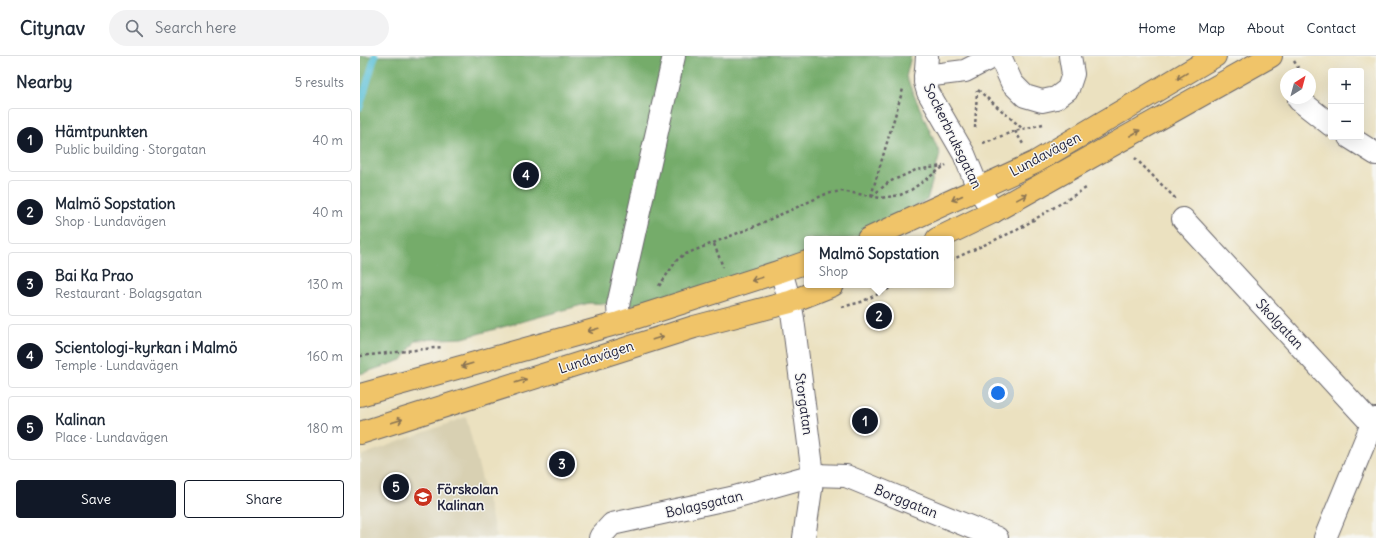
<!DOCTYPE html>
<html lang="en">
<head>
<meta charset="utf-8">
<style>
  body { margin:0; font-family:Delius,sans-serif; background:#f2f2f3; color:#1f2937 }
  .controls { position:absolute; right:12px; top:12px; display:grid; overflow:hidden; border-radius:4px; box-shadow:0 4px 16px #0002 }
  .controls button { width:36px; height:36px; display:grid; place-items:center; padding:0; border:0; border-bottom:1px solid #e0e1e3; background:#fff; color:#1f2937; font:20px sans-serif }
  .compass { position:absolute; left:920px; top:12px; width:36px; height:36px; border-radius:50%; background:#fff; box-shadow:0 4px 16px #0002; rotate:36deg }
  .you { position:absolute; left:638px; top:337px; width:14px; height:14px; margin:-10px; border:3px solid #fff; border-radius:50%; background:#1a73e8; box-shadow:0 0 0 6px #1a73e833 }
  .badge { display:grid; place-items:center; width:26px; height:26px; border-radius:50%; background:#111827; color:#fff; font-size:13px; font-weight:700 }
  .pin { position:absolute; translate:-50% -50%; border:2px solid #fff; box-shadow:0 1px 4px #0006 }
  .popup { position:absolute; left:444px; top:180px; width:150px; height:52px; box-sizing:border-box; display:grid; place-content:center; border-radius:4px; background:#fff; filter:drop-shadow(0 1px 3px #0005); font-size:13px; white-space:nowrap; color:#747a83 }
  .popup b { font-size:15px; color:#1f2937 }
  .popup::after { content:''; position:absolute; left:50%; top:100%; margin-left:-8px; border:8px solid transparent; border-top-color:#fff }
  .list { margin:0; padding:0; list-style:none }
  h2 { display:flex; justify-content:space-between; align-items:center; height:52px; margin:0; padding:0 16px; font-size:17px }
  h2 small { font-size:13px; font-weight:400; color:#747a83 }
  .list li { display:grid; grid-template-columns:26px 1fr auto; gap:12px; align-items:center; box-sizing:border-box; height:64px; margin:0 8px 8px; padding:0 8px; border:1px solid #e0e1e3; border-radius:4px }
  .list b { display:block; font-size:15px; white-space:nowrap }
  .list p { margin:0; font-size:13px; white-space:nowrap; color:#747a83 }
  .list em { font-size:13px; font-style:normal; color:#747a83 }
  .actions { display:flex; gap:8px; padding:12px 16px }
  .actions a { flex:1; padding:9px 0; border:1px solid #111827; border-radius:4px; text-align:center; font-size:14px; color:#111827 }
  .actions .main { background:#111827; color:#fff }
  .icon { flex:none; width:22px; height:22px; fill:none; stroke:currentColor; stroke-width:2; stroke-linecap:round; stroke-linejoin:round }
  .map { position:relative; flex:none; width:1016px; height:482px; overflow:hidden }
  header { display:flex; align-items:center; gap:24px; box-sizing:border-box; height:56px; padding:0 20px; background:#fff; border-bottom:1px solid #e0e1e3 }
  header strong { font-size:19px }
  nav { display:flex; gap:22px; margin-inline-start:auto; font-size:14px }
  .search { width:280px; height:36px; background:#f2f2f3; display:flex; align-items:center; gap:10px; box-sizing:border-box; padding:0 14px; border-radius:22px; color:#747a83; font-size:15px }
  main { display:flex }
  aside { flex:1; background:#fff }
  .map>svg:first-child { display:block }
  .built { fill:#d8d0b2 }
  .forest { fill:#74ac6a; stroke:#4b6752 }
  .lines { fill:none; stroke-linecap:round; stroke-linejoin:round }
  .stream { stroke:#5ac0d7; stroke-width:7 }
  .minor-casing { stroke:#68656a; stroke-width:24 }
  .major-casing { stroke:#68656a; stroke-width:24 }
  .path { stroke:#68656a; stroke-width:2.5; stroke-dasharray:3 3; stroke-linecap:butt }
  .minor { stroke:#fff; stroke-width:22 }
  .major { stroke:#f0c469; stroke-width:22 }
  .oneway { stroke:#897352 }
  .labels { text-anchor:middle; stroke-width:3; stroke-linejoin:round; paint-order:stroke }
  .street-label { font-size:14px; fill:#22223b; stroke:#f6f6f2 }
  .poi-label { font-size:14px; font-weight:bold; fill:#22223b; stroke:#f6f6f2; text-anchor:start }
</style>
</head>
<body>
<header>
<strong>Citynav</strong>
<div class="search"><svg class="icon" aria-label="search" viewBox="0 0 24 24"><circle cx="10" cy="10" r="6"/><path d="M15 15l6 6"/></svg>Search here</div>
<nav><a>Home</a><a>Map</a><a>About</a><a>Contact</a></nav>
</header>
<main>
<aside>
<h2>Nearby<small>5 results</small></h2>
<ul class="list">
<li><span class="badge">1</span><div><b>Hämtpunkten</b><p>Public building · Storgatan</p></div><em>40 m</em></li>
<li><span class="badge">2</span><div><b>Malmö Sopstation</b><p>Shop · Lundavägen</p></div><em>40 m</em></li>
<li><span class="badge">3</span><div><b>Bai Ka Prao</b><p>Restaurant · Bolagsgatan</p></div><em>130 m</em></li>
<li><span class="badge">4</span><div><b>Scientologi-kyrkan i Malmö</b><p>Temple · Lundavägen</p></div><em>160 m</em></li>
<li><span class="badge">5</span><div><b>Kalinan</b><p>Place · Lundavägen</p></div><em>180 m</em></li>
</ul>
<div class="actions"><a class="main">Save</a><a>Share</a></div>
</aside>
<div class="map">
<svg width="1016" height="482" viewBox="0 0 1016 482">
  <rect width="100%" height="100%" fill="#f6f6f2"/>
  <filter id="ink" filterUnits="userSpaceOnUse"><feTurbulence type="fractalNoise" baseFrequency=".025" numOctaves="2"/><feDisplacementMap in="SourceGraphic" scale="8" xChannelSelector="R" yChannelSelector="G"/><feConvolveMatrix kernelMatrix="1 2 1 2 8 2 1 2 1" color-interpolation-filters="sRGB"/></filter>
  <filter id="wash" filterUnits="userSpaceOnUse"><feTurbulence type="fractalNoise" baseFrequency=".012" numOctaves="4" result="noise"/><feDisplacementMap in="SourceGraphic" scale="16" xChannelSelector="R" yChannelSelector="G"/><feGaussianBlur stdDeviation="0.9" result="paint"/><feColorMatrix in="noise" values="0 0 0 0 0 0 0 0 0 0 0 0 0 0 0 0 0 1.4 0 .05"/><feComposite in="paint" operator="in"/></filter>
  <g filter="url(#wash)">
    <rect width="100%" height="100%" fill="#ebe1c0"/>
    <polygon class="built" points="106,361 137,482 0,482 0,400"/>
    <polygon class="forest" points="0,0 551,0 546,21 580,98 567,144 511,175 489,183 447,183 447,199 288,250 229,247 103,282 56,284 42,304 0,318"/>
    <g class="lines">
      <polyline class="stream" points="0,51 15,0"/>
    </g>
  </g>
  <g filter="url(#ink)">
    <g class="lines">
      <defs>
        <g id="minor">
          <polyline points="567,0 565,26 568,36 604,98 618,132 633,156"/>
          <polyline points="640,0 652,27 665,40 682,45 696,42 708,33 713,18 710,0"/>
          <polyline points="565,20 605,15 634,0"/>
          <polyline points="939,44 971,69"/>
          <polyline points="989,81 1016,98"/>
          <polyline points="823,163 1012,368 1016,363"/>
          <polyline points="421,215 430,246 433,263 453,419 444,482"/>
          <polyline points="259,267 258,249 314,0"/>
          <polyline points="240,482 241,480 252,468 371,442 453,419 486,420 637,482"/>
          <polyline points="965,482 1012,368"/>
        </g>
        <g id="major">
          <polyline points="508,183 674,107 855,0"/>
          <polyline points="577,183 633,156 911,0"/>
          <polyline points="0,339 259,267 421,215 447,206"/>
          <polyline points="0,377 334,271 430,246 473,229"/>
        </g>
      </defs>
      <use href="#minor" class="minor-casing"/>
      <use href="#major" class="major-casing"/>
      <g class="path">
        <polyline points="934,5 942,18"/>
        <polyline points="618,34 663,73"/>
        <polyline points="615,72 617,35"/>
        <polyline points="655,75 663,88"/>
        <polyline points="623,87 655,75 683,68"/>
        <polyline points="775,102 816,143"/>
        <polyline points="511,140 543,33"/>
        <polyline points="512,140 529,126 556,114 583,110"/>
        <polyline points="354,188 363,211"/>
        <polyline points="591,204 657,174 726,132"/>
        <polyline points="299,230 317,204 323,199 393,171 466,138 481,135 521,142 540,139 551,134 586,109"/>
        <polyline points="482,251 501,246 537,229"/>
        <polyline points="0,300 83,291"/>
      </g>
      <use href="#minor" class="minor"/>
      <use href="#major" class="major"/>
    </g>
    <defs><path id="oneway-shaft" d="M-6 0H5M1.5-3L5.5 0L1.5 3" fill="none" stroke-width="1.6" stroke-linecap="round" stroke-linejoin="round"/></defs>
    <g class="oneway">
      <use href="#oneway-shaft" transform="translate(822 20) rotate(149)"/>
      <use href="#oneway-shaft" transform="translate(775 77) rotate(-30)"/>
      <use href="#oneway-shaft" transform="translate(662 141) rotate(-29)"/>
      <use href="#oneway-shaft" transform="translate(597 142) rotate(155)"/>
      <use href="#oneway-shaft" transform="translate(397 223) rotate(162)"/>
      <use href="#oneway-shaft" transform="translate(233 274) rotate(164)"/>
      <use href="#oneway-shaft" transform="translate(298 282) rotate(-18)"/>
      <use href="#oneway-shaft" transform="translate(107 309) rotate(164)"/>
      <use href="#oneway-shaft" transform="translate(161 325) rotate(-18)"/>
      <use href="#oneway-shaft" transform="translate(37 365) rotate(-18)"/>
    </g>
  </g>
  <defs>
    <symbol id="school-disc" viewBox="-11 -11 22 22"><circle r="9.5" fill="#c8321e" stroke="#f6f6f2"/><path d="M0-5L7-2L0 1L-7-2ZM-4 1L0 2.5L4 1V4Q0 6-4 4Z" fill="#fff"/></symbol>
  </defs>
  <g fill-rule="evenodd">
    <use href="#school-disc" x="52" y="430" width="22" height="22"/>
  </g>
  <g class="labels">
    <g class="street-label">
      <text transform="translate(593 80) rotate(64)" y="5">Sockerbruksgatan</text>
      <text transform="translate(685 98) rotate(-28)" y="5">Lundavägen</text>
      <text transform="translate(920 268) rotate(47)" y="5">Skolgatan</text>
      <text transform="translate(236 301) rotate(-18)" y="5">Lundavägen</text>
      <text transform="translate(444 348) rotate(82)" y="5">Storgatan</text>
      <text transform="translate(546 445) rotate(22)" y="5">Borggatan</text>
      <text transform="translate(344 448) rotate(-13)" y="5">Bolagsgatan</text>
    </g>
    <g class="poi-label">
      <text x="77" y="438">Förskolan<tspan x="77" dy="16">Kalinan</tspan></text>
    </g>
  </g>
</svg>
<div class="controls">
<button>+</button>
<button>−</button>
</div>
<svg class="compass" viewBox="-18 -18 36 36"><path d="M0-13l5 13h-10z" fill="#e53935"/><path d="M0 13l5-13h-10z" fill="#747a83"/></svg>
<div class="you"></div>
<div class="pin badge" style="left:505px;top:365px">1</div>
<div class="pin badge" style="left:519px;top:260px">2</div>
<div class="popup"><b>Malmö Sopstation</b>Shop</div>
<div class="pin badge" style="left:202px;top:408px">3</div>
<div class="pin badge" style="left:166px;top:119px">4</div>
<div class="pin badge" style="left:36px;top:431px">5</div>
</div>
</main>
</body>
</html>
